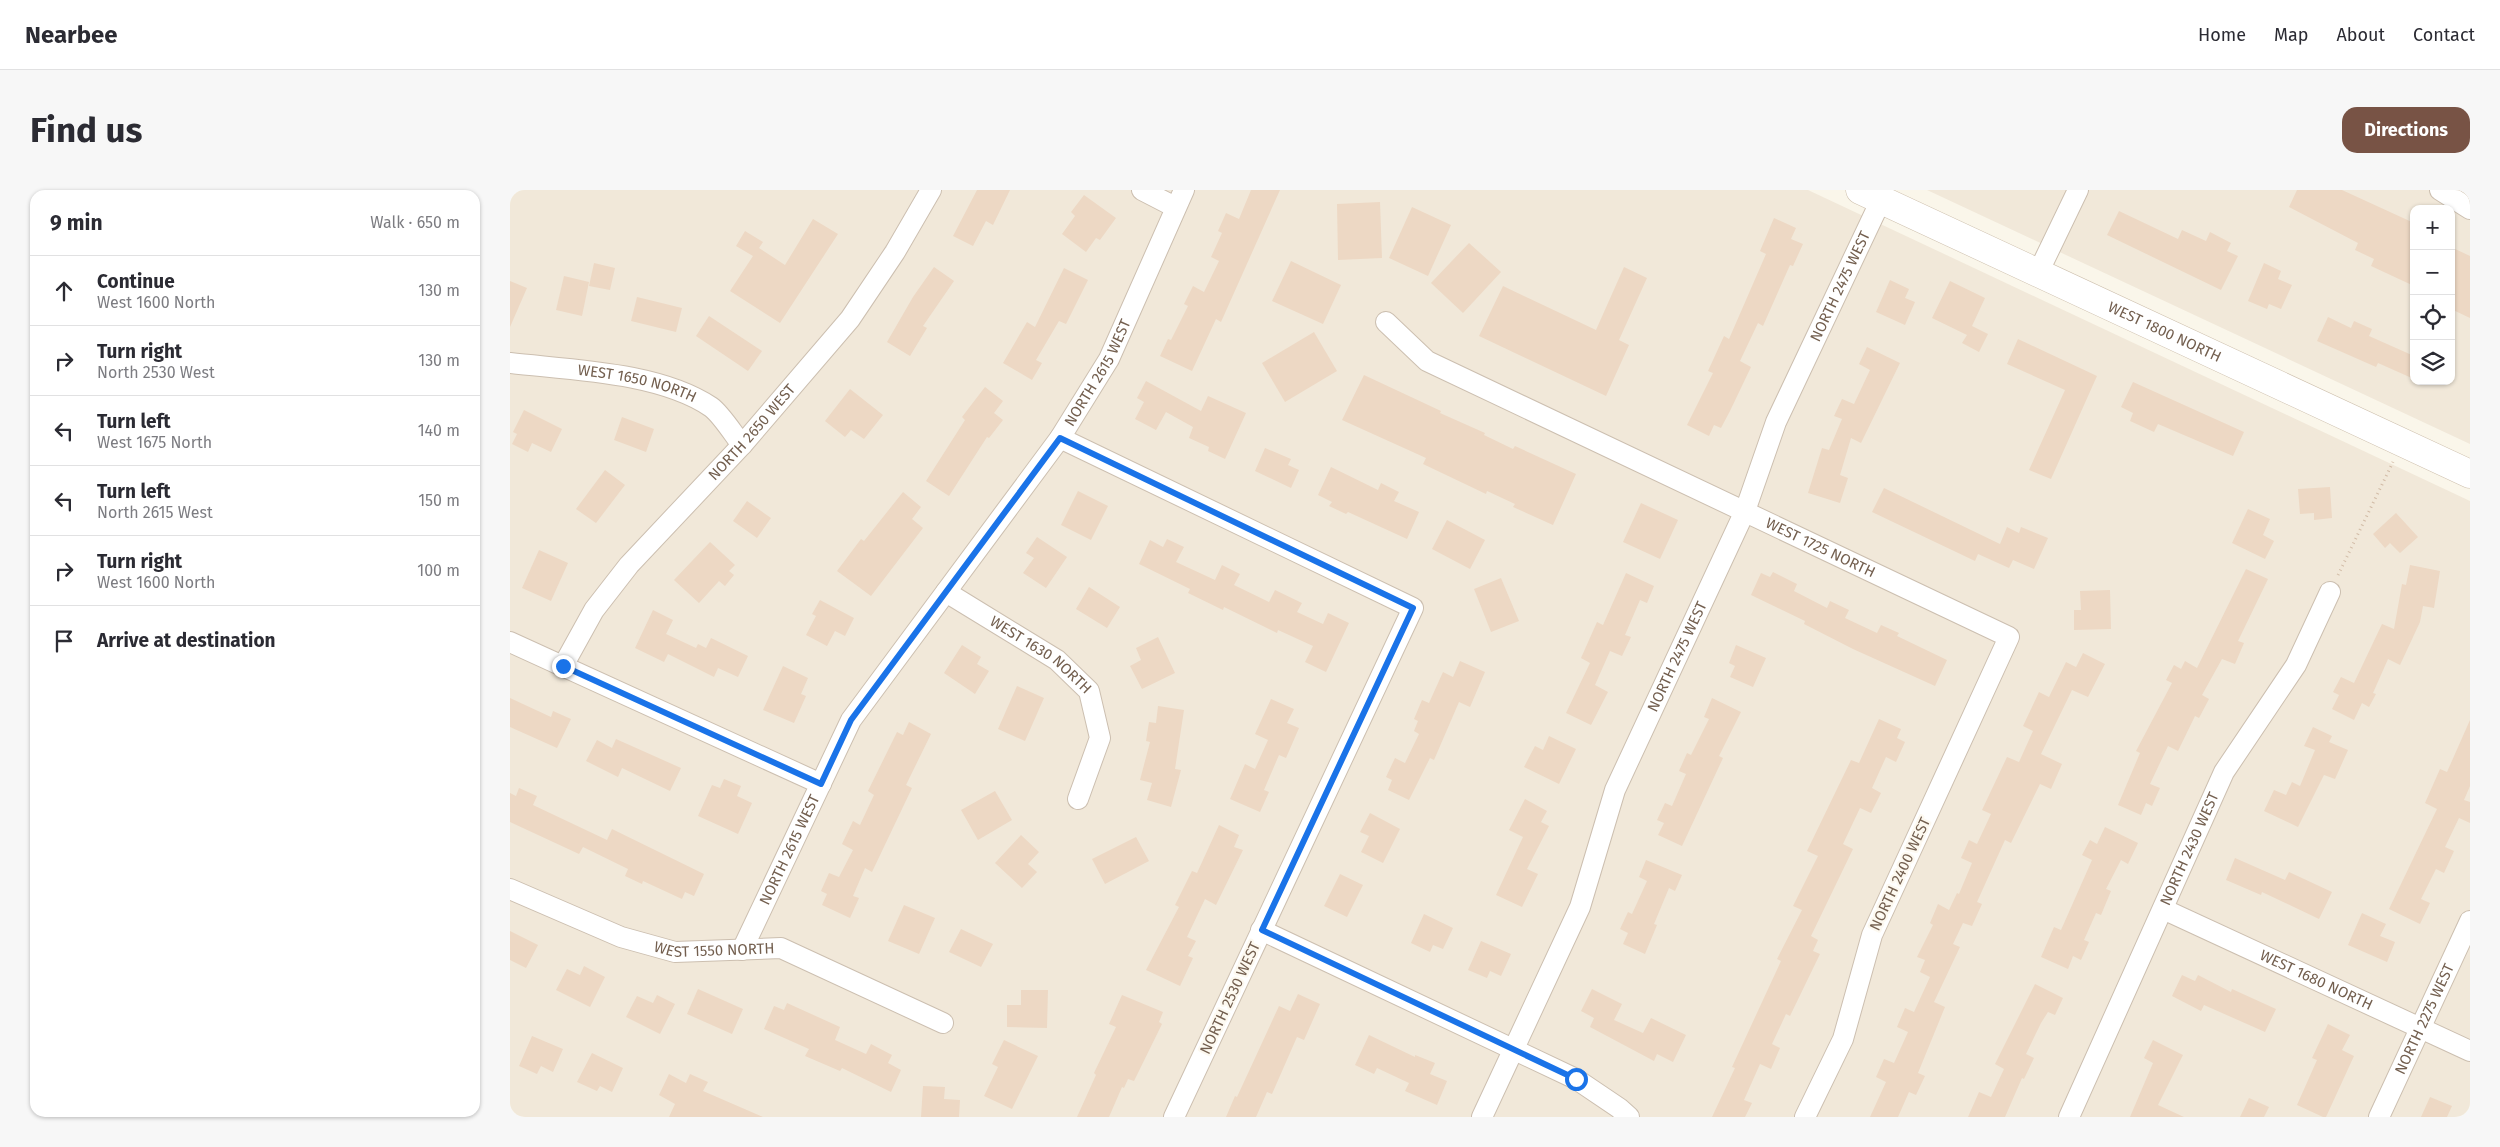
<!DOCTYPE html>
<html lang="en">
<head>
<meta charset="utf-8">
<style>
  body { margin:0; font-family:"Fira Sans",sans-serif; background:#f7f7f7; color:#2b2b33 }
  .controls { position:absolute; right:15px; top:15px; display:grid; overflow:hidden; border-radius:10px; box-shadow:0 1px 4px #0004 }
  .controls button { width:45px; height:45px; display:grid; place-items:center; padding:0; border:0; border-bottom:1px solid #e1e1e2; background:#fff; color:#2b2b33; font:25px sans-serif }
  .stop { position:absolute; width:15px; height:15px; margin:-11px; border:4px solid #1a73e8; border-radius:50%; background:#fff }
  .stop.end { background:#1a73e8; border-color:#fff; box-shadow:0 1px 5px #0008 }
  .list { margin:0; padding:0; list-style:none }
  h2 { display:flex; justify-content:space-between; align-items:center; height:65px; margin:0; padding:0 20px; font-size:21px }
  h2 small { font-size:16px; font-weight:400; color:#7c7c81 }
  .list li { display:grid; grid-template-columns:32px 1fr auto; gap:15px; align-items:center; box-sizing:border-box; height:70px; padding:0 20px; border-top:1px solid #e1e1e2 }
  .list b { display:block; font-size:19px; white-space:nowrap }
  .list p { margin:0; font-size:16px; white-space:nowrap; color:#7c7c81 }
  .list em { font-size:16px; font-style:normal; color:#7c7c81 }
  .icon { flex:none; width:28px; height:28px; fill:none; stroke:currentColor; stroke-width:2; stroke-linecap:round; stroke-linejoin:round }
  .map { position:relative; flex:none; width:1960px; height:927px; overflow:hidden; border-radius:15px }
  header { display:flex; align-items:center; gap:30px; box-sizing:border-box; height:70px; padding:0 25px; background:#fff; border-bottom:1px solid #e1e1e2 }
  header strong { font-size:24px }
  nav { display:flex; gap:28px; margin-inline-start:auto; font-size:18px }
  .intro { display:flex; align-items:center; justify-content:space-between; box-sizing:border-box; height:120px; padding:0 30px }
  h1 { margin:0; font-size:35px }
  .button { padding:12px 22px; border-radius:15px; background:#785345; color:#fff; font-size:18px; font-weight:700 }
  main { display:flex; gap:30px; padding:0 30px }
  aside { flex:1; background:#fff; border-radius:15px; box-shadow:0 1px 4px #0004 }
  .map>svg:first-child { display:block }
  .residential { fill:#f1e8d9; fill-rule:evenodd }
  .building { fill:#edd8c4 }
  .lines { fill:none; stroke-linecap:round; stroke-linejoin:round }
  .minor-casing { stroke:#ccbfb0; stroke-width:22 }
  .secondary-casing { stroke:#cec0ae; stroke-width:29 }
  .path { stroke:#d2bca7; stroke-width:3; stroke-dasharray:1 4; stroke-linecap:butt }
  .minor { stroke:#fff; stroke-width:20 }
  .secondary { stroke:#fff; stroke-width:28 }
  .route { stroke:#1a73e8; stroke-width:6 }
  .labels { text-anchor:middle; stroke-width:4.5; stroke-linejoin:round; paint-order:stroke }
  .street-label { font-size:15px; fill:#735f4f; stroke:#fdf9f0 }
</style>
</head>
<body>
<header>
<strong>Nearbee</strong>
<nav><a>Home</a><a>Map</a><a>About</a><a>Contact</a></nav>
</header>
<div class="intro"><h1>Find us</h1><a class="button">Directions</a></div>
<main>
<aside>
<h2>9 min<small>Walk · 650 m</small></h2>
<ul class="list">
<li><svg class="icon" aria-label="ahead" viewBox="0 0 24 24"><path d="M12 20V5M6 11l6-6 6 6"/></svg><div><b>Continue</b><p>West 1600 North</p></div><em>130 m</em></li>
<li><svg class="icon" aria-label="right" viewBox="0 0 24 24"><path d="M7 20v-9h11M14 6l5 5-5 5"/></svg><div><b>Turn right</b><p>North 2530 West</p></div><em>130 m</em></li>
<li><svg class="icon" aria-label="left" viewBox="0 0 24 24"><path d="M17 20v-9H6M10 6l-5 5 5 5"/></svg><div><b>Turn left</b><p>West 1675 North</p></div><em>140 m</em></li>
<li><svg class="icon" aria-label="left" viewBox="0 0 24 24"><path d="M17 20v-9H6M10 6l-5 5 5 5"/></svg><div><b>Turn left</b><p>North 2615 West</p></div><em>150 m</em></li>
<li><svg class="icon" aria-label="right" viewBox="0 0 24 24"><path d="M7 20v-9h11M14 6l5 5-5 5"/></svg><div><b>Turn right</b><p>West 1600 North</p></div><em>100 m</em></li>
<li><svg class="icon" aria-label="arrive" viewBox="0 0 24 24"><path d="M6 21V4h12l-3 4 3 4H6"/></svg><div><b>Arrive at destination</b></div></li>
</ul>
</aside>
<div class="map">
<svg width="1960" height="927" viewBox="0 0 1960 927">
  <rect width="100%" height="100%" fill="#faf6ea"/>
  <g class="residential">
    <polygon points="0,0 1298,0 1960,311 1960,927 0,927"/>
    <path d="M1417,0H1960V254ZM1904,19H1941V191H1904Z"/>
  </g>
  <g class="building">
    <polygon points="467,0 500,0 483,35 476,31 463,56 443,46"/>
    <polygon points="741,0 770,0 711,132 706,129 682,181 650,166 658,149 661,150 678,116 674,114 683,96 694,102 709,71 701,67 712,43 708,41 716,23 729,29"/>
    <polygon points="1787,0 1832,0 1904,33 1904,96 1861,76 1864,69 1845,60 1848,53 1779,17"/>
    <polygon points="574,5 606,28 590,50 586,48 576,62 552,44 565,26 561,22"/>
    <polygon points="870,12 872,68 828,70 827,14"/>
    <polygon points="902,17 941,35 918,86 879,68"/>
    <polygon points="1609,21 1668,49 1672,40 1696,51 1700,42 1721,53 1717,61 1728,66 1711,100 1597,45"/>
    <polygon points="1264,28 1286,38 1281,49 1293,54 1283,76 1280,75 1253,136 1248,133 1230,171 1241,177 1220,221 1211,238 1204,235 1199,246 1177,235 1203,183 1198,181 1214,146 1219,149 1256,64 1250,61"/>
    <polygon points="303,29 328,44 270,133 220,101 243,66 226,56 235,41 253,52 249,58 275,75"/>
    <polygon points="959,53 991,82 953,123 921,93"/>
    <polygon points="1941,57 1960,66 1960,128 1941,119"/>
    <polygon points="781,71 831,95 813,134 762,111"/>
    <polygon points="84,73 105,78 100,100 79,96"/>
    <polygon points="1754,73 1771,81 1768,89 1782,95 1771,119 1759,114 1757,119 1738,111"/>
    <polygon points="424,77 444,91 413,136 417,138 400,166 377,152 403,107"/>
    <polygon points="1114,77 1137,88 1109,150 1119,155 1096,206 969,146 993,96 1086,140"/>
    <polygon points="554,78 578,90 556,134 549,131 526,170 532,173 522,190 493,173 517,132 525,137"/>
    <polygon points="54,86 79,92 72,126 46,120"/>
    <polygon points="1380,90 1399,99 1395,108 1405,112 1395,135 1366,122"/>
    <polygon points="0,91 17,98 0,137"/>
    <polygon points="1440,91 1475,108 1462,136 1478,144 1469,162 1452,153 1457,145 1422,128"/>
    <polygon points="127,107 172,118 166,142 121,131"/>
    <polygon points="199,126 252,161 238,181 186,146"/>
    <polygon points="1818,127 1841,138 1844,131 1862,139 1859,146 1904,166 1904,189 1868,173 1866,177 1807,151"/>
    <polygon points="804,142 827,181 775,212 752,173"/>
    <polygon points="1508,149 1587,186 1541,289 1519,280 1555,200 1497,174"/>
    <polygon points="1357,157 1390,173 1351,253 1341,248 1330,285 1338,288 1330,313 1298,303 1312,258 1319,260 1332,229 1324,226 1332,209 1344,214 1360,180 1349,174"/>
    <polygon points="854,185 931,221 930,223 975,243 974,245 1003,259 1005,256 1066,284 1043,335 1003,317 1005,314 977,301 976,304 913,274 916,268 832,230"/>
    <polygon points="636,191 691,221 698,206 736,223 715,269 698,261 699,257 679,248 683,237 656,222 646,240 625,229 634,212 627,208"/>
    <polygon points="1623,192 1734,242 1723,266 1648,234 1644,242 1620,231 1623,223 1611,217"/>
    <polygon points="475,197 493,211 484,223 493,230 479,248 477,247 439,306 416,291 455,230 452,227"/>
    <polygon points="340,199 373,225 354,249 341,240 335,247 315,231"/>
    <polygon points="14,220 52,239 41,262 22,253 18,262 2,254 7,244 3,242"/>
    <polygon points="112,227 144,239 136,262 104,250"/>
    <polygon points="755,258 781,269 778,275 789,280 781,298 745,281"/>
    <polygon points="821,277 868,300 871,293 889,302 884,311 909,322 897,349 838,322 836,324 819,316 822,312 808,305"/>
    <polygon points="95,280 115,295 86,333 66,319"/>
    <polygon points="1820,297 1822,328 1804,330 1804,323 1790,324 1788,299"/>
    <polygon points="1374,298 1490,354 1497,337 1509,343 1511,337 1538,348 1524,379 1503,370 1499,378 1468,364 1465,371 1362,322"/>
    <polygon points="568,301 598,316 581,350 551,335"/>
    <polygon points="393,302 411,317 402,329 413,338 361,406 327,381 351,349 354,351"/>
    <polygon points="237,311 261,328 247,348 223,331"/>
    <polygon points="1131,313 1168,330 1150,369 1113,352"/>
    <polygon points="1738,319 1760,329 1753,345 1764,351 1755,369 1722,353"/>
    <polygon points="1886,323 1908,347 1890,363 1880,353 1875,358 1863,344"/>
    <polygon points="937,330 975,350 960,379 922,359"/>
    <polygon points="527,347 557,367 536,398 513,383 524,368 516,363"/>
    <polygon points="657,349 674,357 666,372 705,390 712,375 730,384 724,395 759,412 765,400 792,413 787,422 813,434 818,423 839,433 816,482 795,472 803,456 768,440 767,443 714,417 713,420 678,403 680,399 629,374 640,350 653,357"/>
    <polygon points="200,352 225,375 219,381 224,385 215,396 209,391 189,413 164,390"/>
    <polygon points="29,360 58,373 41,411 12,398"/>
    <polygon points="1900,375 1930,381 1924,418 1913,416 1910,432 1890,475 1878,469 1863,503 1866,504 1859,517 1852,513 1844,530 1822,519 1829,505 1823,502 1831,487 1844,493 1872,434 1884,439 1892,394 1896,395"/>
    <polygon points="1736,379 1758,389 1728,451 1734,453 1725,474 1712,469 1692,505 1699,509 1689,528 1685,526 1668,561 1658,556 1640,594 1650,598 1642,616 1636,613 1631,625 1608,615 1630,563 1626,561 1662,493 1656,490 1664,475 1671,479 1675,471 1687,478"/>
    <polygon points="1263,382 1287,394 1284,401 1317,418 1320,411 1339,420 1335,428 1367,443 1371,435 1389,443 1387,446 1437,470 1425,496 1343,459 1294,434 1295,431 1241,405 1251,383 1260,387"/>
    <polygon points="1116,383 1144,396 1137,413 1130,410 1115,445 1121,447 1112,466 1100,461 1085,495 1098,502 1081,535 1056,523 1080,473 1071,468 1087,432 1093,435"/>
    <polygon points="991,388 1009,431 981,442 964,399"/>
    <polygon points="579,397 610,417 597,438 566,419"/>
    <polygon points="1600,400 1601,439 1564,440 1564,420 1571,420 1570,401"/>
    <polygon points="310,410 344,428 335,446 325,441 317,456 296,445 306,426 302,424"/>
    <polygon points="143,420 163,430 156,444 186,458 188,454 196,458 201,448 238,466 228,487 208,478 204,487 158,464 154,472 125,458"/>
    <polygon points="648,447 665,483 632,499 620,476 631,470 626,458"/>
    <polygon points="452,455 471,467 467,474 479,481 465,504 434,483"/>
    <polygon points="1226,455 1256,468 1243,497 1220,487 1225,476 1219,473"/>
    <polygon points="1573,463 1595,474 1578,507 1562,500 1531,564 1552,574 1541,599 1530,594 1501,653 1495,650 1467,712 1472,714 1462,736 1453,733 1443,754 1450,757 1424,812 1435,817 1408,883 1415,886 1406,905 1399,902 1388,927 1360,927 1376,892 1366,887 1374,869 1384,873 1398,842 1387,837 1395,818 1404,822 1420,787 1410,782 1415,770 1407,767 1423,735 1420,733 1428,714 1439,720 1447,703 1449,704 1462,673 1451,668 1459,650 1467,654 1481,624 1472,620 1497,567 1509,572 1523,541 1513,536 1529,502 1539,507 1556,472 1566,477"/>
    <polygon points="950,471 975,482 960,517 949,512 924,570 920,568 899,610 878,600 882,590 876,587 885,568 895,573 909,544 904,541 908,531 904,529 912,510 919,513 933,482 943,487"/>
    <polygon points="273,476 298,488 291,504 296,506 284,533 253,520"/>
    <polygon points="507,496 534,508 515,551 488,539"/>
    <polygon points="0,508 41,527 43,521 61,529 47,558 0,537"/>
    <polygon points="1202,508 1231,522 1209,566 1213,568 1172,656 1148,645 1154,633 1147,630 1155,613 1162,616 1176,584 1169,581 1177,563 1181,565 1199,529 1194,527"/>
    <polygon points="761,509 784,519 777,533 789,538 776,568 769,565 754,600 759,602 750,622 720,609 735,574 745,579 758,550 745,544"/>
    <polygon points="648,516 674,520 665,579 671,580 661,617 637,610 642,593 630,590 640,552 636,551 639,532 646,533"/>
    <polygon points="1369,529 1391,539 1387,548 1395,552 1386,572 1376,567 1362,598 1371,603 1361,623 1350,618 1333,654 1343,659 1301,746 1308,750 1303,761 1310,764 1280,826 1276,824 1262,854 1270,858 1261,879 1250,874 1234,910 1242,913 1235,927 1202,927 1225,878 1222,877 1271,771 1267,769 1292,720 1283,716 1308,666 1297,661 1341,570 1349,573"/>
    <polygon points="1960,530 1960,596 1954,610 1960,612 1960,633 1949,628 1935,657 1944,661 1934,683 1926,679 1911,709 1920,713 1910,734 1879,719 1927,619 1915,613 1930,579 1937,582"/>
    <polygon points="399,532 421,544 396,595 402,598 362,682 355,678 343,706 349,708 340,728 312,715 317,704 311,701 319,683 329,687 343,660 332,654 343,631 350,635 364,605 358,601 387,542 393,545"/>
    <polygon points="1803,537 1822,546 1819,552 1838,560 1825,589 1814,585 1788,637 1754,621 1764,600 1776,605 1782,592 1790,596 1805,560 1794,556"/>
    <polygon points="1039,546 1066,559 1049,594 1014,577 1025,556 1033,560"/>
    <polygon points="106,549 171,578 160,601 112,578 108,587 76,571 87,550 102,558"/>
    <polygon points="214,589 231,596 227,606 242,613 228,644 188,626 202,595 210,598"/>
    <polygon points="9,598 27,606 23,615 97,650 102,639 194,684 184,706 175,702 172,709 133,691 132,694 115,686 118,679 73,657 69,664 0,632 0,603 6,606"/>
    <polygon points="485,601 502,630 468,650 451,620"/>
    <polygon points="1015,609 1037,621 1031,632 1039,636 1017,679 1028,684 1012,717 986,705 1013,647 999,640"/>
    <polygon points="860,623 890,639 873,673 851,662 859,646 850,642"/>
    <polygon points="709,635 729,645 724,657 733,660 706,715 695,709 677,747 686,751 678,766 683,768 670,796 636,780 669,717 665,715 682,681 687,683"/>
    <polygon points="1595,637 1628,653 1618,674 1611,670 1596,699 1601,701 1591,725 1586,723 1574,750 1579,752 1571,770 1563,766 1558,779 1531,767 1544,737 1551,740 1582,670 1572,665 1580,650 1587,654"/>
    <polygon points="511,645 529,662 518,674 527,682 512,698 485,673"/>
    <polygon points="626,647 639,671 595,694 582,669"/>
    <polygon points="1725,668 1775,690 1779,682 1822,702 1809,729 1752,702 1751,705 1716,690"/>
    <polygon points="1136,670 1172,685 1165,701 1159,698 1144,734 1147,735 1135,764 1113,754 1118,743 1110,739 1118,722 1122,724 1137,691 1129,687"/>
    <polygon points="830,684 853,695 837,727 814,716"/>
    <polygon points="394,715 425,728 409,764 378,751"/>
    <polygon points="1852,723 1876,734 1870,746 1885,752 1877,772 1838,755"/>
    <polygon points="914,724 943,738 933,759 923,755 920,762 901,753"/>
    <polygon points="451,739 483,754 471,777 439,762"/>
    <polygon points="0,741 28,755 16,778 0,770"/>
    <polygon points="971,751 1001,764 991,786 980,781 977,788 958,780"/>
    <polygon points="74,776 95,787 80,817 46,800 57,779 70,785"/>
    <polygon points="1672,785 1685,791 1688,785 1721,802 1722,799 1766,819 1755,842 1694,815 1691,821 1662,806"/>
    <polygon points="1525,794 1553,808 1545,825 1538,822 1531,833 1516,864 1524,868 1514,889 1512,888 1495,927 1458,927 1469,902 1481,907 1494,879 1485,874"/>
    <polygon points="188,799 233,819 222,844 177,824"/>
    <polygon points="1082,799 1112,814 1104,830 1133,843 1141,828 1176,845 1163,872 1147,864 1144,871 1080,837 1084,828 1071,821"/>
    <polygon points="511,800 538,800 537,838 497,837 497,815 511,815"/>
    <polygon points="788,804 810,814 794,850 787,847 762,904 757,902 746,927 716,927 725,906 727,907 769,816 780,821"/>
    <polygon points="147,805 165,814 150,844 116,827 127,806 143,813"/>
    <polygon points="612,805 653,822 649,832 652,834 624,891 618,889 614,898 612,897 599,927 567,927 586,885 584,883 606,837 599,834"/>
    <polygon points="277,813 330,837 325,850 356,864 361,854 382,865 378,873 391,880 381,902 332,878 330,881 295,866 299,859 254,839 264,816 274,820"/>
    <polygon points="1818,834 1840,845 1832,860 1844,866 1816,927 1813,927 1787,915 1807,870 1802,868"/>
    <polygon points="859,845 905,867 905,865 925,873 920,884 937,891 927,915 895,901 899,893 867,878 864,884 845,875"/>
    <polygon points="22,846 53,859 43,882 31,876 27,884 9,876"/>
    <polygon points="494,850 528,866 502,919 474,906 488,877 482,874"/>
    <polygon points="1643,850 1673,865 1648,915 1674,927 1620,927 1643,873 1634,868"/>
    <polygon points="82,863 113,878 102,902 90,896 87,901 67,892"/>
    <polygon points="159,884 176,893 180,884 198,892 193,901 253,927 159,927 165,914 149,905"/>
    <polygon points="413,896 435,897 434,909 450,910 449,927 411,927"/>
    <polygon points="1920,907 1942,916 1937,927 1911,927"/>
    <polygon points="1739,908 1759,917 1754,927 1730,927"/>
  </g>
  <g class="lines">
    <defs>
      <g id="minor">
        <polyline points="632,0 665,17"/>
        <polyline points="1930,0 1960,19"/>
        <polyline points="1528,83 1568,0"/>
        <path id="s1" d="M876,132L917,171L1499,447L1362,745L1333,849L1295,927"/>
        <path id="s2" d="M0,173C61,180 149,182 201,217C211,224 224,245 232,255"/>
        <polyline points="550,248 903,418 664,927"/>
        <path id="s3" d="M436,402L547,470L579,501L590,548L568,609"/>
        <polyline points="0,452 311,594"/>
        <path id="s4" d="M53,476L84,420L119,375L232,255L340,129L385,62L421,0"/>
        <path id="s5" d="M0,699L111,747L165,762L271,758L433,833"/>
        <path id="s6" d="M1653,719L1960,861"/>
        <polyline points="751,740 1066,889 1109,918 1119,927"/>
        <path id="s7" d="M232,760L341,530L550,248L599,169L674,0"/>
        <path id="s8" d="M972,927L1070,717L1105,600L1235,321L1266,232L1371,10"/>
        <path id="s9" d="M1559,927L1714,582L1786,475L1820,402"/>
        <path id="s10" d="M1869,927L1960,731"/>
      </g>
      <g id="secondary">
        <path id="s11" d="M1350,0L1960,284"/>
      </g>
    </defs>
    <use href="#minor" class="minor-casing"/>
    <use href="#secondary" class="secondary-casing"/>
    <polyline class="path" points="1828,385 1883,272"/>
    <use href="#minor" class="minor"/>
    <use href="#secondary" class="secondary"/>
  </g>
  <g class="lines">
    <polyline class="route" points="53,476 311,594 341,530 550,248 903,418 752,740 1066,889"/>
  </g>
  <g class="labels">
    <g class="street-label">
      <text dy="5" stroke="none"><textPath href="#s8" startOffset="906">NORTH 2475 WEST</textPath></text>
      <text dy="5" stroke="none"><textPath href="#s11" startOffset="336">WEST 1800 NORTH</textPath></text>
      <text dy="5" stroke="none"><textPath href="#s7" startOffset="681">NORTH 2615 WEST</textPath></text>
      <text dy="5" stroke="none"><textPath href="#s2" startOffset="129">WEST 1650 NORTH</textPath></text>
      <text dy="5" stroke="none"><textPath href="#s4" startOffset="302">NORTH 2650 WEST</textPath></text>
      <text dy="5" stroke="none"><textPath href="#s1" startOffset="492">WEST 1725 NORTH</textPath></text>
      <text dy="5" stroke="none"><textPath href="#s3" startOffset="114">WEST 1630 NORTH</textPath></text>
      <text dy="5" stroke="none"><textPath href="#s8" startOffset="501">NORTH 2475 WEST</textPath></text>
      <text dy="5" stroke="none"><textPath href="#s7" startOffset="111">NORTH 2615 WEST</textPath></text>
      <text dy="5" stroke="none"><textPath href="#s9" startOffset="294">NORTH 2430 WEST</textPath></text>
      <text transform="translate(1390 684) rotate(-65)" y="5">NORTH 2400 WEST</text>
      <text dy="5" stroke="none"><textPath href="#s5" startOffset="216">WEST 1550 NORTH</textPath></text>
      <text dy="5" stroke="none"><textPath href="#s6" startOffset="169">WEST 1680 NORTH</textPath></text>
      <text transform="translate(720 808) rotate(-65)" y="5">NORTH 2530 WEST</text>
      <text dy="5" stroke="none"><textPath href="#s10" startOffset="108">NORTH 2275 WEST</textPath></text>
    </g>
  </g>
</svg>
<div class="controls">
<button>+</button>
<button>−</button>
<button><svg class="icon" aria-label="locate" viewBox="0 0 24 24"><circle cx="12" cy="12" r="6"/><path d="M12 2v4M12 18v4M2 12h4M18 12h4"/></svg></button>
<button><svg class="icon" aria-label="layers" viewBox="0 0 24 24"><path d="M12 4l9 5-9 5-9-5zM3 14l9 5 9-5"/></svg></button>
</div>
<div class="stop" style="left:1066px;top:889px"></div>
<div class="stop end" style="left:53px;top:476px"></div>
</div>
</main>
</body>
</html>
